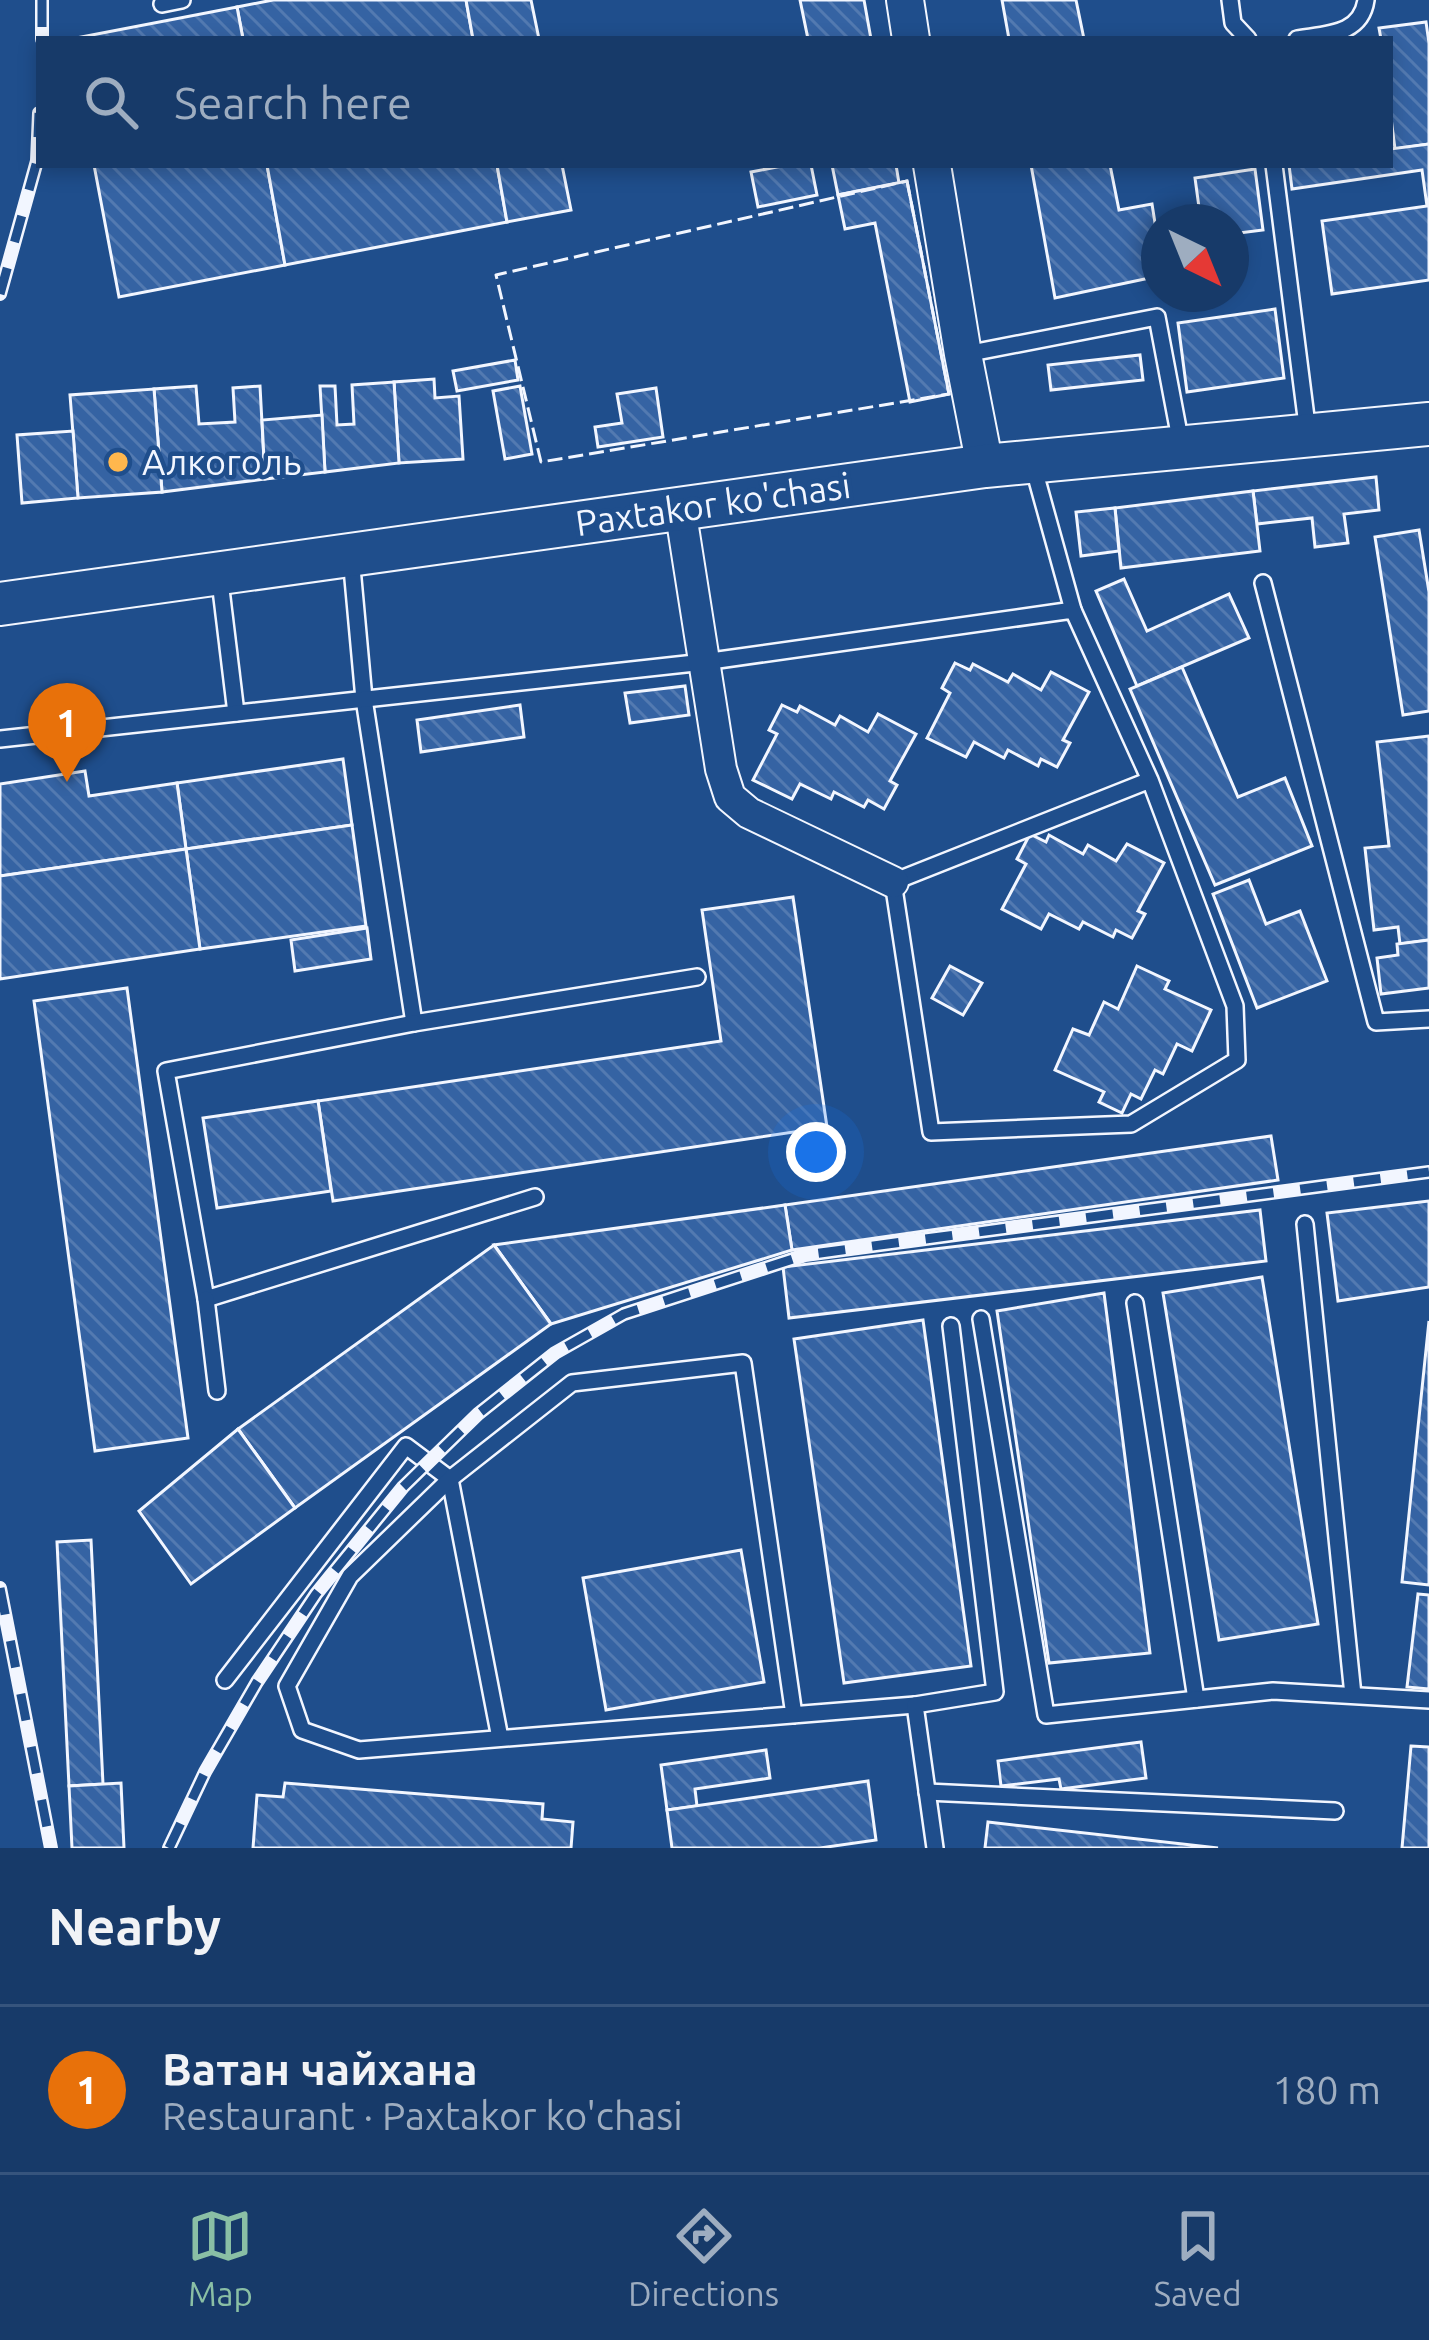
<!DOCTYPE html>
<html lang="en">
<head>
<meta charset="utf-8">
<style>
  body { margin:0; font-family:Ubuntu,sans-serif; background:#244571; color:#f1f3f6 }
  .compass { position:absolute; left:1141px; top:204px; width:108px; height:108px; border-radius:50%; background:#173a69; box-shadow:0 6px 18px #0003; rotate:137deg }
  .you { position:absolute; left:816px; top:1152px; width:42px; height:42px; margin:-30px; border:9px solid #fff; border-radius:50%; background:#1a73e8; box-shadow:0 0 0 18px #1a73e833 }
  .badge { display:grid; place-items:center; width:78px; height:78px; border-radius:50%; background:#8abfa5; color:#fff; font-size:39px; font-weight:700 }
  .pin { position:absolute; translate:-50% -99px; filter:drop-shadow(0 3px 6px #0008) }
  .pin::after { content:''; position:absolute; top:63px; width:42px; height:36px; background:inherit; clip-path:polygon(0 0,100% 0,50% 100%) }
  .list { margin:0; padding:0; list-style:none }
  h2 { display:flex; justify-content:space-between; align-items:center; height:156px; margin:0; padding:0 48px; font-size:51px }
  h2 small { font-size:39px; font-weight:400; color:#9eadc0 }
  .list li { display:grid; grid-template-columns:78px 1fr auto; gap:36px; align-items:center; box-sizing:border-box; height:168px; padding:0 48px; border-top:3px solid #36547d }
  .list b { display:block; font-size:45px; white-space:nowrap }
  .list p { margin:0; font-size:39px; white-space:nowrap; color:#9eadc0 }
  .list em { font-size:39px; font-style:normal; color:#9eadc0 }
  .icon { flex:none; width:66px; height:66px; fill:none; stroke:currentColor; stroke-width:2; stroke-linecap:round; stroke-linejoin:round }
  .map { position:relative; flex:none; width:1429px; height:1848px; overflow:hidden }
  .search { position:absolute; background:#173a69; box-shadow:0 6px 18px #0003; left:36px; right:36px; top:36px; height:132px; display:flex; align-items:center; gap:30px; box-sizing:border-box; padding:0 42px; border-radius:0px; color:#9eadc0; font-size:45px }
  .sheet { height:324px; background:#173a69 }
  nav { display:flex; justify-content:space-around; align-items:center; box-sizing:border-box; height:168px; border-top:3px solid #36547d; background:#173a69; font-size:33px; color:#9eadc0 }
  nav a { display:grid; justify-items:center; gap:6px }
  nav .on { color:#8abfa5 }
  .map>svg:first-child { display:block }
  .building { fill:url(#building-back-hatch); stroke:#f2f6ff; stroke-width:3 }
  .lines { fill:none; stroke-linecap:round; stroke-linejoin:round }
  .service-casing { stroke:#f2f6ff; stroke-width:20 }
  .minor-casing { stroke:#f2f6ff; stroke-width:34 }
  .tertiary-casing { stroke:#f2f6ff; stroke-width:40 }
  .secondary-casing { stroke:#f2f6ff; stroke-width:46 }
  .service { stroke:#1f4e8c; stroke-width:15 }
  .minor { stroke:#1f4e8c; stroke-width:30 }
  .tertiary { stroke:#1f4e8c; stroke-width:36 }
  .secondary { stroke:#1f4e8c; stroke-width:42 }
  .rail-casing { stroke:#f2f6ff; stroke-width:14 }
  .rail { stroke:#1f4e8c; stroke-width:9; stroke-dasharray:27; stroke-linecap:butt }
  .fence { stroke:#f2f6ff; stroke-width:3; stroke-dasharray:15 6; stroke-linecap:butt }
  .poi-dot { fill:#ffb74d; stroke:#1f4e8c; stroke-width:4.5 }
  .labels { text-anchor:middle; stroke-width:9; stroke-linejoin:round; paint-order:stroke }
  .poi-label { font-size:36px; fill:#f2f6ff; stroke:#1f4e8c; text-anchor:start }
  .street-label { font-size:36px; fill:#f2f6ff; stroke:#1f4e8c }
</style>
</head>
<body>
<div class="map">
<svg width="1429" height="1848" viewBox="0 0 1429 1848">
  <defs>
    <pattern id="building-back-hatch" width="6" height="6" patternUnits="userSpaceOnUse" patternTransform="scale(3)"><rect width="6" height="6" fill="#3563a3"/><path d="M-1 5l2 2M0 0l6 6M5-1l2 2" fill="none" stroke="#537ab1"/></pattern>
  </defs>
  <rect width="100%" height="100%" fill="#1f4e8c"/>
  <g class="building">
    <polygon points="273,0 466,0 473,39 243,39 237,7"/>
    <polygon points="466,0 531,0 539,39 473,39"/>
    <polygon points="800,0 864,0 871,39 808,39"/>
    <polygon points="1002,0 1076,0 1084,39 1009,39"/>
    <polygon points="237,7 243,39 71,39"/>
    <polygon points="1426,22 1429,43 1429,144 1395,149 1390,110 1390,39 1381,39 1379,28"/>
    <polygon points="1429,144 1429,280 1332,294 1322,221 1427,206 1422,170 1292,189 1289,165 1390,165 1390,149"/>
    <polygon points="94,165 267,165 285,265 119,297"/>
    <polygon points="267,165 497,165 507,222 285,265"/>
    <polygon points="497,165 562,165 571,210 507,222"/>
    <polygon points="787,165 811,165 817,195 758,207 751,172"/>
    <polygon points="832,165 896,165 899,183 838,195"/>
    <polygon points="1031,165 1110,165 1119,210 1152,204 1159,248 1159,276 1055,298"/>
    <polygon points="1255,169 1263,230 1231,234 1231,222 1201,222 1195,178"/>
    <polygon points="907,181 949,394 910,402 875,223 845,229 838,195"/>
    <polygon points="1275,309 1284,378 1187,392 1178,323"/>
    <polygon points="1140,355 1143,380 1051,390 1048,365"/>
    <polygon points="515,360 518,380 457,391 453,371"/>
    <polygon points="434,379 435,398 459,396 463,459 399,463 394,382"/>
    <polygon points="394,382 399,463 325,472 320,386 335,386 337,425 354,424 352,385"/>
    <polygon points="196,386 199,424 235,422 233,388 260,386 265,479 162,492 154,389"/>
    <polygon points="520,386 532,454 505,459 493,391"/>
    <polygon points="656,388 663,437 598,447 595,427 622,423 617,394"/>
    <polygon points="154,389 162,492 78,498 70,395"/>
    <polygon points="322,415 325,472 265,479 262,420"/>
    <polygon points="73,431 78,498 22,503 17,435"/>
    <polygon points="1376,477 1379,510 1344,514 1348,543 1315,547 1312,518 1257,524 1253,491"/>
    <polygon points="1253,491 1260,551 1121,568 1115,508"/>
    <polygon points="1115,508 1119,551 1081,556 1076,512"/>
    <polygon points="1419,530 1429,592 1429,711 1403,715 1375,537"/>
    <polygon points="1124,579 1147,631 1229,594 1249,638 1137,686 1096,591"/>
    <polygon points="955,663 970,670 973,664 1008,682 1013,674 1041,690 1051,672 1089,692 1063,740 1070,743 1057,767 1041,759 1038,766 1008,750 1004,758 974,742 966,757 927,738 950,693 942,688"/>
    <polygon points="1182,667 1238,797 1285,778 1312,846 1215,885 1130,689"/>
    <polygon points="685,686 689,715 630,723 625,693"/>
    <polygon points="520,705 524,737 421,752 417,720"/>
    <polygon points="782,705 797,712 800,706 835,725 840,716 868,732 878,714 916,734 890,781 897,785 884,809 868,800 864,807 834,792 831,799 800,784 792,799 753,780 777,734 769,730"/>
    <polygon points="1429,736 1429,940 1400,944 1398,927 1374,930 1365,848 1389,846 1377,742"/>
    <polygon points="343,759 352,825 186,849 177,783"/>
    <polygon points="85,771 89,796 177,783 186,849 0,876 0,784"/>
    <polygon points="352,825 366,926 200,949 186,849"/>
    <polygon points="1030,834 1046,842 1049,835 1083,854 1088,845 1116,861 1127,844 1164,863 1138,911 1145,914 1132,938 1116,930 1113,937 1083,922 1079,929 1049,914 1041,929 1002,909 1026,864 1017,859"/>
    <polygon points="186,849 200,949 0,979 0,876"/>
    <polygon points="1249,880 1266,924 1300,911 1327,981 1257,1008 1213,894"/>
    <polygon points="793,897 827,1127 333,1201 318,1101 721,1041 702,910"/>
    <polygon points="367,928 371,959 295,971 291,940"/>
    <polygon points="1429,940 1429,988 1381,994 1377,958 1398,955 1397,944"/>
    <polygon points="950,966 982,983 963,1015 932,998"/>
    <polygon points="1137,966 1169,981 1165,989 1211,1010 1192,1051 1177,1044 1163,1074 1155,1070 1141,1099 1131,1094 1122,1113 1099,1102 1104,1092 1055,1070 1073,1029 1089,1035 1104,1002 1118,1009"/>
    <polygon points="127,988 188,1438 95,1451 34,1001"/>
    <polygon points="318,1101 331,1191 217,1208 203,1118"/>
    <polygon points="1271,1136 1278,1180 792,1250 785,1205"/>
    <polygon points="1429,1201 1429,1287 1338,1301 1327,1213"/>
    <polygon points="785,1205 792,1250 551,1324 494,1245"/>
    <polygon points="1260,1210 1266,1261 789,1318 783,1267"/>
    <polygon points="494,1245 551,1324 295,1508 238,1429"/>
    <polygon points="1262,1277 1318,1624 1219,1640 1163,1293"/>
    <polygon points="1104,1293 1150,1653 1049,1663 997,1311"/>
    <polygon points="923,1320 971,1666 844,1683 794,1339"/>
    <polygon points="1429,1321 1429,1585 1402,1582"/>
    <polygon points="238,1429 295,1508 191,1584 139,1511"/>
    <polygon points="91,1540 103,1784 69,1786 57,1542"/>
    <polygon points="741,1550 764,1682 606,1710 583,1578"/>
    <polygon points="1418,1594 1429,1595 1429,1689 1407,1687"/>
    <polygon points="1141,1742 1146,1778 1061,1789 1059,1779 1001,1786 998,1761"/>
    <polygon points="1411,1746 1429,1747 1429,1848 1402,1848"/>
    <polygon points="766,1750 770,1778 695,1789 697,1806 667,1810 661,1765"/>
    <polygon points="868,1781 876,1840 820,1848 672,1848 667,1810"/>
    <polygon points="121,1783 124,1848 72,1848 69,1786"/>
    <polygon points="285,1783 543,1804 542,1819 573,1822 571,1848 253,1848 257,1795 283,1797"/>
    <polygon points="988,1822 1218,1848 985,1848"/>
  </g>
  <g class="lines">
    <defs>
      <g id="service">
        <polyline points="1230,0 1233,23 1248,39"/>
        <polyline points="162,4 182,0"/>
        <path d="M1297,39C1327,34 1361,35 1366,0"/>
        <polyline points="1274,165 1308,433"/>
        <polyline points="966,354 1157,317 1181,444"/>
        <polyline points="1032,462 1073,610"/>
        <polyline points="351,557 364,699 414,1023 697,977"/>
        <polyline points="219,573 236,713"/>
        <polyline points="1263,583 1376,1022 1429,1019"/>
        <polyline points="0,739 704,662 1073,610 1150,780 1235,1006 1237,1060 1131,1124 931,1132 893,882 1150,780"/>
        <polyline points="414,1023 166,1071 206,1299 535,1197"/>
        <polyline points="1305,1224 1353,1695"/>
        <polyline points="206,1299 217,1391"/>
        <polyline points="1135,1303 1196,1699"/>
        <polyline points="981,1319 1046,1715 1273,1691 1429,1700"/>
        <polyline points="225,1680 406,1446 450,1479 500,1738"/>
        <polyline points="794,1715 743,1363 572,1383 450,1479 350,1576 287,1686 302,1730 359,1750 915,1705"/>
        <polyline points="927,1792 1335,1811"/>
        <polyline points="935,1848 915,1705 995,1692 951,1326"/>
      </g>
      <polyline id="minor" points="680,508 721,769 730,797 749,813 893,882"/>
      <g id="tertiary">
        <polyline points="905,0 911,39"/>
        <polyline points="932,165 963,354 985,466"/>
      </g>
      <polyline id="secondary" points="0,604 985,466 1429,424"/>
    </defs>
    <use href="#service" class="service-casing"/>
    <use href="#minor" class="minor-casing"/>
    <use href="#tertiary" class="tertiary-casing"/>
    <use href="#secondary" class="secondary-casing"/>
    <use href="#service" class="service"/>
    <use href="#minor" class="minor"/>
    <use href="#tertiary" class="tertiary"/>
    <use href="#secondary" class="secondary"/>
    <defs>
      <g id="rail">
        <polyline points="42,0 42,39"/>
        <polyline points="0,294 37,161 39,113"/>
        <polyline points="0,1588 51,1848"/>
        <polyline points="169,1848 205,1772 257,1682 316,1594 403,1487 478,1414 555,1353 624,1314 805,1255 1429,1172"/>
      </g>
    </defs>
    <use href="#rail" class="rail-casing"/>
    <use href="#rail" class="rail"/>
    <polygon class="fence" points="907,181 949,394 541,462 496,275"/>
  </g>
  <circle class="poi-dot" cx="118" cy="462" r="12"/>
  <g class="labels">
    <g class="poi-label">
      <text x="142" y="475">Алкоголь</text>
    </g>
    <g class="street-label">
      <text transform="translate(713 504) rotate(-8)" y="13">Paxtakor ko'chasi</text>
    </g>
  </g>
</svg>
<svg class="compass" viewBox="-18 -18 36 36"><path d="M0-13l5 13h-10z" fill="#e53935"/><path d="M0 13l5-13h-10z" fill="#9eadc0"/></svg>
<div class="you"></div>
<div class="pin badge" style="left:67px;top:782px;background:#e8710a">1</div>
<div class="search"><svg class="icon" aria-label="search" viewBox="0 0 24 24"><circle cx="10" cy="10" r="6"/><path d="M15 15l6 6"/></svg>Search here</div>
</div>
<section class="sheet">
<h2>Nearby<small></small></h2>
<ul class="list">
<li><span class="badge" style="background:#e8710a">1</span><div><b>Ватан чайхана</b><p>Restaurant · Paxtakor ko'chasi</p></div><em>180 m</em></li>
</ul>
</section>
<nav>
<a class="on"><svg class="icon" aria-label="map" viewBox="0 0 24 24"><path d="M3 6l6-2 6 2 6-2v14l-6 2-6-2-6 2zM9 4v14M15 6v14"/></svg>Map</a>
<a><svg class="icon" aria-label="directions" viewBox="0 0 24 24"><path d="M12 3l9 9-9 9-9-9zM9 14v-3h6M13 9l2 2-2 2"/></svg>Directions</a>
<a><svg class="icon" aria-label="saved" viewBox="0 0 24 24"><path d="M7 4h10v16l-5-4-5 4z"/></svg>Saved</a>
</nav>
</body>
</html>
